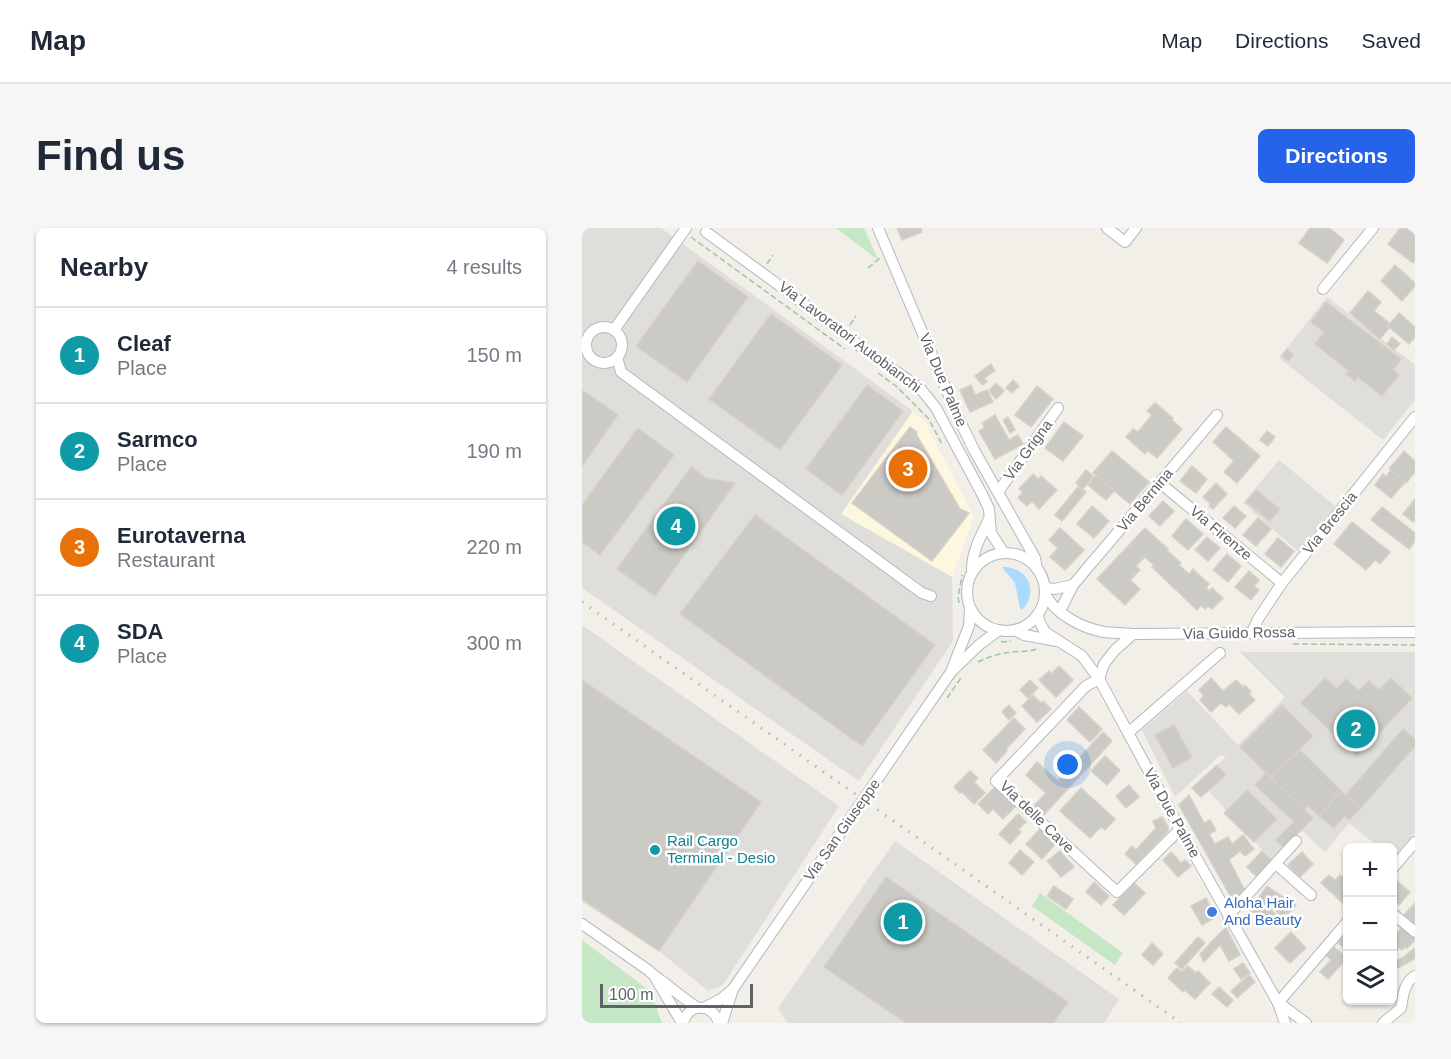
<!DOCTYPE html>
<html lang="en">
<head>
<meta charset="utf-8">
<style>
  body { margin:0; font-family:Helvetica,sans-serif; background:#f6f6f7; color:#1f2937 }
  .controls { position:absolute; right:18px; bottom:18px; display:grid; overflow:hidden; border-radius:9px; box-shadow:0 2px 4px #0004 }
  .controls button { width:54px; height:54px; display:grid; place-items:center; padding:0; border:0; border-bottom:2px solid #e0e1e3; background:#fff; color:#1f2937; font:30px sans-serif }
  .scale { position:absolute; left:18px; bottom:15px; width:153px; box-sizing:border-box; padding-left:6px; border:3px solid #5f6368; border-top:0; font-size:16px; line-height:21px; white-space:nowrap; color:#5f6368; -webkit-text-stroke:4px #fff; paint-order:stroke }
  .you { position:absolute; left:486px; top:537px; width:21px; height:21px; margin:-15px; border:4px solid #fff; border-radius:50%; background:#1a73e8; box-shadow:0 0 0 9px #1a73e833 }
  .badge { display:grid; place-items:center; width:39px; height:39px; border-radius:50%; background:#2563eb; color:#fff; font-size:20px; font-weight:700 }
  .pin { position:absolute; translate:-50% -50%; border:3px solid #fff; box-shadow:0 2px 6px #0006 }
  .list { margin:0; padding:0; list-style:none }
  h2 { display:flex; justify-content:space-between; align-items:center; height:78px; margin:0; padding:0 24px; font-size:26px }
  h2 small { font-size:20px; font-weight:400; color:#747a83 }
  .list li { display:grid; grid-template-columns:39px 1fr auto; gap:18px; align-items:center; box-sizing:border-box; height:96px; padding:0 24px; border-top:2px solid #e0e1e3 }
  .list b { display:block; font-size:22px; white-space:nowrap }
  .list p { margin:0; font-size:20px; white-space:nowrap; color:#747a83 }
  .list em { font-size:20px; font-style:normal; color:#747a83 }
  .icon { flex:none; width:33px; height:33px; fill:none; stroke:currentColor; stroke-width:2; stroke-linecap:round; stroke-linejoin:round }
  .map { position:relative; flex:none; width:833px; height:795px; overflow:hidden; border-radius:9px }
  header { display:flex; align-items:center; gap:36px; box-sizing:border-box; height:84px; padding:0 30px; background:#fff; border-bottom:2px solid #e0e1e3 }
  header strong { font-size:28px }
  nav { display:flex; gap:33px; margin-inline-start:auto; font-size:21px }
  .intro { display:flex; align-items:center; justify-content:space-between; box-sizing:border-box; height:144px; padding:0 36px }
  h1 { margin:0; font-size:42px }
  .button { padding:15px 27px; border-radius:9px; background:#2563eb; color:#fff; font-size:21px; font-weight:700 }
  main { display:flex; gap:36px; padding:0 36px }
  aside { flex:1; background:#fff; border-radius:9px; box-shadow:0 2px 4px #0004 }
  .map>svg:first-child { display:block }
  .commercial { fill:#fef7e0 }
  .industrial { fill:#e0deda }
  .green { fill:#c5e7c5 }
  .water { fill:#aadafe }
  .building { fill:#cccac5; stroke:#d6d1c6; stroke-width:1.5 }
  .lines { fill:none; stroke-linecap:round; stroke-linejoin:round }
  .minor-casing { stroke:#b5b8bc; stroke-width:12 }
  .path { stroke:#9cc6a9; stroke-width:1.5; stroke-dasharray:6 3; stroke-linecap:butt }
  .minor { stroke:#fff; stroke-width:10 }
  .rail { stroke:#b6b7b8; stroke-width:3; stroke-dasharray:1.5 8; stroke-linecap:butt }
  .culture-dot { fill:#0f9aa8; stroke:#fff; stroke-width:2 }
  .shop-dot { fill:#3f7fe0; stroke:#fff; stroke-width:2 }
  .labels { text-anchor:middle; stroke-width:5; stroke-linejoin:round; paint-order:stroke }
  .street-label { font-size:15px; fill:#5f6368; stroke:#fff }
  .culture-label { font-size:15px; fill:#0d838f; stroke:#fff; text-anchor:start }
  .shop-label { font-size:15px; fill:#366cbe; stroke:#fff; text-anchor:start }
</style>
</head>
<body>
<header>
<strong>Map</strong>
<nav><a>Map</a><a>Directions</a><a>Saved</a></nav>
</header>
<div class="intro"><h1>Find us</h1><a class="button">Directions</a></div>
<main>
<aside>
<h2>Nearby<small>4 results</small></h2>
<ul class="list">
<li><span class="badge" style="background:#0f9aa8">1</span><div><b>Cleaf</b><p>Place</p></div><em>150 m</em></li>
<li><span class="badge" style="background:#0f9aa8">2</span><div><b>Sarmco</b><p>Place</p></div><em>190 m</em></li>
<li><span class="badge" style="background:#e8710a">3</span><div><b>Eurotaverna</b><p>Restaurant</p></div><em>220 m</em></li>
<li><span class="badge" style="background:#0f9aa8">4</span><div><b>SDA</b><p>Place</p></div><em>300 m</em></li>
</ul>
</aside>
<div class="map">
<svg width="833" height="795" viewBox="0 0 833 795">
  <rect width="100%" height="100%" fill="#f1efe8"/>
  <polygon class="commercial" points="331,183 343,194 391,287 390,294 370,349 259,286"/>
  <g class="industrial">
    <polygon points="0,0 79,0 331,183 259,286 370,349 371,413 277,553 0,360"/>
    <polygon points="745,69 833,137 833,172 801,212 697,130"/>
    <polygon points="697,232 753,278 717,324 661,275"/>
    <polygon points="0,397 257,578 141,757 126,763 77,723 0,674"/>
    <polygon points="658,424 833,424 833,604 811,630 810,620 796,619 767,595 743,624 719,602 689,632 618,553 644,529 638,527 593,569 560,502 605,463 656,517 703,469"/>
    <polygon points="313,613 537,771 522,795 205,795 196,780"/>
  </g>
  <g class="green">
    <polygon points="254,0 282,0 296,32"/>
    <polygon points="458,665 541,725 533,737 450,678"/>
    <polygon points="0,712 68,763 80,795 0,795"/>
  </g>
  <path class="water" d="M420,339C445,338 458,363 440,382L438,380L433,355Z"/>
  <g class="building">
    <polygon points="315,0 339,0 340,4 320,12"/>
    <polygon points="728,0 747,0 762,12 745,35 717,15"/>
    <polygon points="818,0 824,0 833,7 833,32 831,35 806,16"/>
    <polygon points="116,33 166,69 105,154 54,118"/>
    <polygon points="813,37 833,55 833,58 820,73 799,53"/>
    <polygon points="786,63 799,74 792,83 807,95 804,98 807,100 798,111 768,85"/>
    <polygon points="744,74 819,131 811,142 817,147 800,168 776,149 773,153 764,146 767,143 733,116 742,104 729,94"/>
    <polygon points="817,85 833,99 833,109 827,116 806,98"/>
    <polygon points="189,86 260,137 198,222 127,171"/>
    <polygon points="810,109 818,116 812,122 805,116"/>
    <polygon points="705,121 711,127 706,133 700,127"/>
    <polygon points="409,136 413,143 402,150 405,154 400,157 393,148"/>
    <polygon points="431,152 437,158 430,165 424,160"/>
    <polygon points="414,155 422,163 414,171 407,163"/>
    <polygon points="285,157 321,183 260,267 224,241"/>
    <polygon points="389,157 393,167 405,162 411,174 388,184 378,162"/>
    <polygon points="455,158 471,171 449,199 433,187"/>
    <polygon points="0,162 36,187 0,238"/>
    <polygon points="573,175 591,190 590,192 600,201 575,230 566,223 563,226 544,209 551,201 556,204 570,187 565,183"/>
    <polygon points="413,187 427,212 436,207 441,216 413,231 397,203 403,200 400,195"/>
    <polygon points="426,189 433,202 428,205 421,192"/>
    <polygon points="482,194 501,208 481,233 463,220"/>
    <polygon points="328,199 335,204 334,206 378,281 387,285 350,333 270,275"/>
    <polygon points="644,199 678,228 655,255 642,244 652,233 631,214"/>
    <polygon points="56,200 92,227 18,327 0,314 0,277"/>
    <polygon points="685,203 693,209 686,218 678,212"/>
    <polygon points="530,223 567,254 548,276 511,245"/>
    <polygon points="822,223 833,233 833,244 824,255 807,241"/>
    <polygon points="610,238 625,251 614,265 598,253"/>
    <polygon points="109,239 124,250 153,255 73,368 35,341"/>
    <polygon points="504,242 511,248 501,261 494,255"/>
    <polygon points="809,242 823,254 809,270 793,257 801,246 804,249"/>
    <polygon points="451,246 456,251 459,248 475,262 457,281 450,273 445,278 436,270 441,264 437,261"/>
    <polygon points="514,247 532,263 524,272 506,257"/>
    <polygon points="634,255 645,266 631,281 627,278 629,276 621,269"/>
    <polygon points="496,259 504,264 480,293 473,287"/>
    <polygon points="674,262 698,281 688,293 664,274"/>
    <polygon points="833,271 833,292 831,294 821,286"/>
    <polygon points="581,273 592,283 578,298 567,288"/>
    <polygon points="510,278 527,293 512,310 495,296"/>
    <polygon points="652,278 664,288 653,300 641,290"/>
    <polygon points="800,279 833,305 833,313 827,321 789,292"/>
    <polygon points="173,287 353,417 280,518 98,386"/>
    <polygon points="676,290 689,301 674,318 661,307"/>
    <polygon points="604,291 621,306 606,322 590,308"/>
    <polygon points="770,294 808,324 798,336 793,332 784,342 752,316"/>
    <polygon points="478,300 502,322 483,342 468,329 476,320 467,312"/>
    <polygon points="563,300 586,321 585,322 599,335 597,337 607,346 611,341 627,356 624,359 627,363 630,360 641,370 630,381 626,378 623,381 619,377 615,382 570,339 572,337 563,329 554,338 558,342 548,352 558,361 543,377 515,351"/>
    <polygon points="625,309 638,320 626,333 613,322"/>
    <polygon points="696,310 712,323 699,339 683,326"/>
    <polygon points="645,326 659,338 646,354 631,342"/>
    <polygon points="667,343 677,352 672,358 677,362 669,372 653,359"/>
    <polygon points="477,438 491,452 474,469 457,452 467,443 469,446"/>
    <polygon points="629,450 641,463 654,452 661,459 663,457 669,464 667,466 673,472 657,486 647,476 644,479 639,475 629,484 618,472 622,468 617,462"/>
    <polygon points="743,450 755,461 764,451 777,463 787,453 797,462 809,450 830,470 775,528 719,475"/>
    <polygon points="0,452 179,574 77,723 0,671"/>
    <polygon points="448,452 456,460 446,470 438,462"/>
    <polygon points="451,467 459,475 461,473 469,481 455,494 440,478"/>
    <polygon points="427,477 434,485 427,492 420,484"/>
    <polygon points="700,477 731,508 689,550 658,519"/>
    <polygon points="497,479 520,501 508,514 485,492"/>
    <polygon points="432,490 443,501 424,521 425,523 414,535 401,522"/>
    <polygon points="592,497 610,529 591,540 573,507"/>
    <polygon points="821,501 833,511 833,518 778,581 763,568"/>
    <polygon points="521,504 530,513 461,588 451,579 464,565 444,547 455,534 476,553"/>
    <polygon points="718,522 759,563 737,588 726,578 722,582 689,550"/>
    <polygon points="523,528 538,542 525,557 509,543"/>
    <polygon points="635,537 644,547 619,569 610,560"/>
    <polygon points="388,543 396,550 392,554 403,565 392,576 380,564 378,565 372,559"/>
    <polygon points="684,545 731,590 702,620 694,612 712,594 673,557"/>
    <polygon points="547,557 557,569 544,580 534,568"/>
    <polygon points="413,559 433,579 421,591 411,581 406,586 396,576"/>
    <polygon points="499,560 533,591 523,602 519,599 508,610 478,583"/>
    <polygon points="665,562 695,591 672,614 642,585"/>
    <polygon points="759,563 778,581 767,592 763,588 752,600 737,588"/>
    <polygon points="607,567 622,595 628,592 634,602 627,606 633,616 646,609 650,616 661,607 672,621 663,628 658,623 647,632 662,661 651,673 597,577"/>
    <polygon points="436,586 444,594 436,602 439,604 428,616 417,606"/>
    <polygon points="580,589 586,599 586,603 554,636 543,626 550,618 554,622 574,600 571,593"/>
    <polygon points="459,600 474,615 460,631 444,616"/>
    <polygon points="438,622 452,634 440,647 427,635"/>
    <polygon points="478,623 492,639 479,649 465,633"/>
    <polygon points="680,623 689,632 674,648 665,639"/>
    <polygon points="589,624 599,635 603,632 609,638 596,649 581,632"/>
    <polygon points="720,624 731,636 718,649 706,637"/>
    <polygon points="747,647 753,652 758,647 766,654 766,670 761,675 739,655"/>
    <polygon points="304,649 486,774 471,795 324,795 242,739"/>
    <polygon points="814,652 828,664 817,677 810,672 810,657"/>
    <polygon points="512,654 527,668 519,677 504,664"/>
    <polygon points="552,655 563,665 542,687 531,677"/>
    <polygon points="472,658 491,671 484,681 465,668"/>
    <polygon points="685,658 701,669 690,683 694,686 687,695 668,682"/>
    <polygon points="624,670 634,689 620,697 609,678"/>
    <polygon points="700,672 705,676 709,672 714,677 706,686 704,685 701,689 693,682"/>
    <polygon points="833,675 833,696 822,687"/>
    <polygon points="821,698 833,709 833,712 825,720 823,719 820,722 817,719 813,725 810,723 810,711"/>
    <polygon points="644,699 658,727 647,733 638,717 622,734 618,726"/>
    <polygon points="709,704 724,720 708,735 693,720"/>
    <polygon points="764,706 766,708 766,723 756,715"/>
    <polygon points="616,709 623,715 600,741 593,735"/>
    <polygon points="570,715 581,726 571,737 560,727"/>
    <polygon points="752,719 765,730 746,751 738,744 749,732 745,728"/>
    <polygon points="833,720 833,730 825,735 820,730"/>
    <polygon points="820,730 825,735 810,743 810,734"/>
    <polygon points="661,735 668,745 659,751 652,741"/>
    <polygon points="606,738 614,745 616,743 628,755 613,771 603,762 601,764 586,750 595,740 600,744"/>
    <polygon points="667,747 673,754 655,770 649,763"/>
    <polygon points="637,759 651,772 645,779 630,766"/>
  </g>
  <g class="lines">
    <defs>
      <g id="minor">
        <polyline points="296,0 377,191 392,222 453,330 455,341"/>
        <polyline points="525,0 543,14 554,0"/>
        <polyline points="124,4 202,61 290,127 338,160 354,180 401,268 407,281 409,305 422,325"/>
        <polyline points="741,61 791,0"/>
        <circle cx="22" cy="117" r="18"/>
        <polyline points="32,102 104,0"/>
        <polyline points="35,129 39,144 340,365 349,368"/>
        <polyline points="578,255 700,355"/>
        <polyline points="416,264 476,180"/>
        <circle cx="424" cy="364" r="39"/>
        <path d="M390,344C389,325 399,308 407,291"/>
        <polyline points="463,360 473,361 491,357"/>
        <path d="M463,366C473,386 500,400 522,404C531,405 541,405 551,406L833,404"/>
        <polyline points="478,383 491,357 635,187"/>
        <polyline points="456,386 457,393 463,404 500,428 517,451 598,601 696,775 703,795"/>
        <polyline points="432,402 442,407 475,413"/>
        <polyline points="670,405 676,391 700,355 833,189"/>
        <polyline points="551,406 533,422 522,436 517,451 504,458 414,553 535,664 598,601"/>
        <polyline points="370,441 387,398 388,379"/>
        <polyline points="546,505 638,425"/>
        <polyline points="694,636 729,667"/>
        <polyline points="810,641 833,614"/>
        <polyline points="810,685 833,704"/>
        <polyline points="646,688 714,613"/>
        <path d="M0,696L66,742C73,749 81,753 89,760C98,767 106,774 116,780"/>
        <polyline points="74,751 100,795"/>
        <polyline points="696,775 766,693"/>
        <polyline points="697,775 724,795"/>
        <polyline points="122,780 139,771 151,761 369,444 397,417 417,402"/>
        <path d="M101,795C107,774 131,775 137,795"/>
        <polyline points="140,795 151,761"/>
        <path d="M801,795L819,780C821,768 822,754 833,748"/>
      </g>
    </defs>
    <use href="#minor" class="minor-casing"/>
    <g class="path">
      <polyline points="109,9 263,121"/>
      <polyline points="185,36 191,27"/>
      <polyline points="286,40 298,30"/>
      <polyline points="268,97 274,88"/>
      <polyline points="296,145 314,158 346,190 360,216"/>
      <polyline points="377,375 376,369 380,347"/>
      <polyline points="419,414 429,413"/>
      <polyline points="711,416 833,417"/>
      <path d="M396,434C406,429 418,425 430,424C438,423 447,424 455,421"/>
      <polyline points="365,470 379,450"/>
    </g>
    <use href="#minor" class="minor"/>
    <polyline class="rail" points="0,374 599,795"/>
  </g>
  <circle class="culture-dot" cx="73" cy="622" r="6"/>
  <circle class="shop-dot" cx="630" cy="684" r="6"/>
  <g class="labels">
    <g class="street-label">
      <text transform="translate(268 109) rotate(37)" y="5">Via Lavoratori Autobianchi</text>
      <text transform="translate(361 152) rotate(67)" y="5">Via Due Palme</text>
      <text transform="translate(446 222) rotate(-54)" y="5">Via Grigna</text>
      <text transform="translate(563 272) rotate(-50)" y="5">Via Bernina</text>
      <text transform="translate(748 295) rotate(-51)" y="5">Via Brescia</text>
      <text transform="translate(639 305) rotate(40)" y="5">Via Firenze</text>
      <text transform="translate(657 405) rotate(-1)" y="5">Via Guido Rossa</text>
      <text transform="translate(590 585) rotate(61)" y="5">Via Due Palme</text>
      <text transform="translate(455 589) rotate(44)" y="5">Via delle Cave</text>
      <text transform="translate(260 602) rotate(-55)" y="5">Via San Giuseppe</text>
    </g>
    <g class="culture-label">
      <text x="85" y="618">Rail Cargo<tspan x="85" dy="17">Terminal - Desio</tspan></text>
    </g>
    <g class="shop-label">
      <text x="642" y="680">Aloha Hair<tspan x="642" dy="17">And Beauty</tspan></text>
    </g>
  </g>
</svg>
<div class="controls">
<button>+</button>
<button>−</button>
<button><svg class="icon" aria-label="layers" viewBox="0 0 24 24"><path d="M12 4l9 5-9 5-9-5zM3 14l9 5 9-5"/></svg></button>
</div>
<div class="scale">100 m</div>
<div class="you"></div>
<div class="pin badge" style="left:321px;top:694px;background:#0f9aa8">1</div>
<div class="pin badge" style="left:774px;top:501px;background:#0f9aa8">2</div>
<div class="pin badge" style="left:326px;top:241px;background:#e8710a">3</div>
<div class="pin badge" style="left:94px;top:298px;background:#0f9aa8">4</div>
</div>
</main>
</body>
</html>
